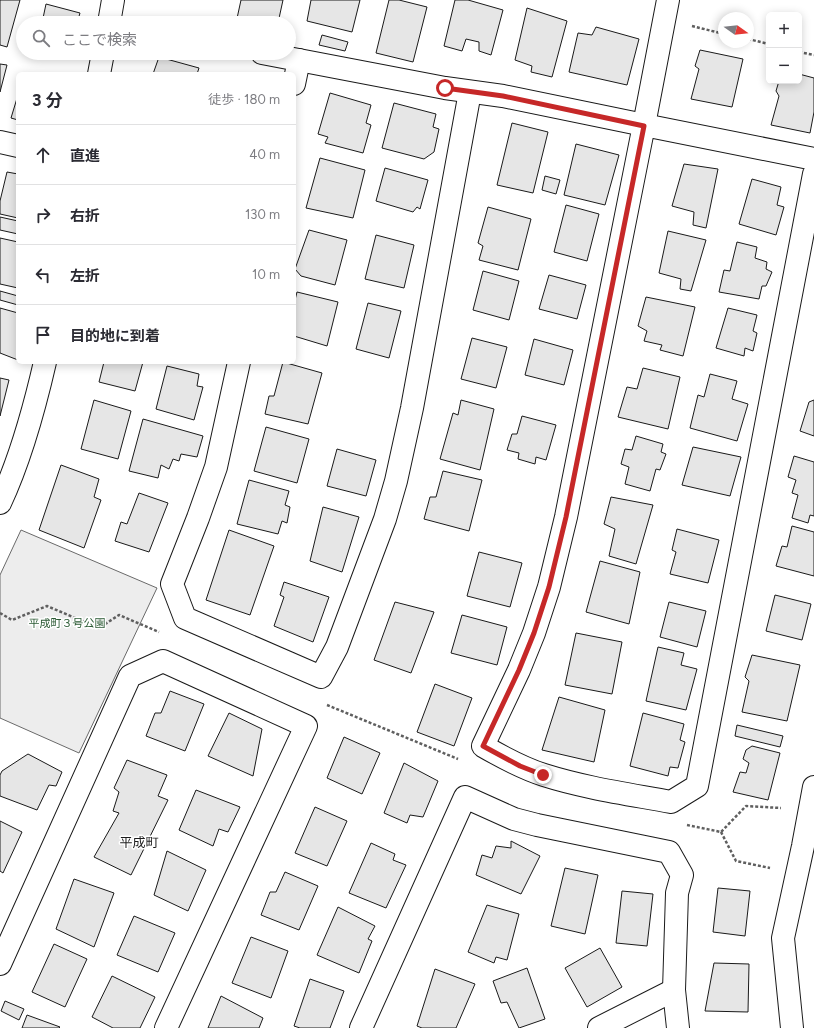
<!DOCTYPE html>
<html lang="ja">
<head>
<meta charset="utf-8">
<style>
  body { margin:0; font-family:Figtree,"Noto Sans JP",sans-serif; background:#f2f2f3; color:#2b2b33 }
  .controls { position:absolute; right:12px; top:12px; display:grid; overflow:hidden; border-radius:6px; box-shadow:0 2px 10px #0003 }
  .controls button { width:36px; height:36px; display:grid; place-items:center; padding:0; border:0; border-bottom:1px solid #e1e1e2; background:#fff; color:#2b2b33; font:20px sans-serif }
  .compass { position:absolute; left:718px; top:12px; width:36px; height:36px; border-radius:50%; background:#fff; box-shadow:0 2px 10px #0003; rotate:105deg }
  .stop { position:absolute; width:12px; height:12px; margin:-9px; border:3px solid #c62828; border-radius:50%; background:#fff }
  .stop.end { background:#c62828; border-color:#fff; box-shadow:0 1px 4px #0008 }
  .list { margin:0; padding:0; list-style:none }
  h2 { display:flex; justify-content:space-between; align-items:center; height:52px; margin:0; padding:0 16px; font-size:17px }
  h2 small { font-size:13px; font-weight:400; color:#7c7c81 }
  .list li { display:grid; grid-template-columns:26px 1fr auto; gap:12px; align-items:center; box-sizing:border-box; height:60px; padding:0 16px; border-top:1px solid #e1e1e2 }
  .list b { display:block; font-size:15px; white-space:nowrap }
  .list em { font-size:13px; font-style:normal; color:#7c7c81 }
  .icon { flex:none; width:22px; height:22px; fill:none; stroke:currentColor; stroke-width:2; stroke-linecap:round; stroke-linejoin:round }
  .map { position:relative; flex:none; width:814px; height:1028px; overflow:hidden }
  .search { position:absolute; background:#fff; box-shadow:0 2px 10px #0003; left:16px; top:16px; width:280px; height:44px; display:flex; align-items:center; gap:10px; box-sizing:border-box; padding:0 14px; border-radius:22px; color:#7c7c81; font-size:15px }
  .panel { position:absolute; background:#fff; box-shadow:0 2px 10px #0003; left:16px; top:72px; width:280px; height:292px; border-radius:6px }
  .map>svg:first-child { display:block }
  .built { fill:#ededed; stroke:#6a6a6a }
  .building { fill:#e6e6e6; stroke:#1a1a1a }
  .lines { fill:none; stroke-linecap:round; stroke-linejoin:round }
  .minor-casing { stroke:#1a1a1a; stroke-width:24 }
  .path { stroke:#5f5f5f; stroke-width:2.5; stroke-dasharray:3 2; stroke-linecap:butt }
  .minor { stroke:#fff; stroke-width:22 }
  .route { stroke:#c62828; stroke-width:5 }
  .labels { text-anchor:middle; stroke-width:3; stroke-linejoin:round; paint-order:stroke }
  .park-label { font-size:11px; fill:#2b5a34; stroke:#fff }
  .quarter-label { font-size:13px; fill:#1a1a1a; stroke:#fff }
</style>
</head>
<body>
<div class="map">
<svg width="814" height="1028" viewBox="0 0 814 1028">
  <rect width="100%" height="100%" fill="#fff"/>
  <polygon class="built" points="21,530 157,588 79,753 0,718 0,575"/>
  <g class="building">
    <polygon points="0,0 20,0 7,47 0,45"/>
    <polygon points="241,0 283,0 278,23 236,23"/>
    <polygon points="311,0 360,0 352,32 307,21"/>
    <polygon points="389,0 399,0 427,7 413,62 376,53"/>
    <polygon points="455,0 468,0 503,10 491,55 479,51 479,42 466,39 462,51 444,46"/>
    <polygon points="46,4 80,13 77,23 42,23"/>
    <polygon points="527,8 567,21 552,77 531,72 532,66 515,60"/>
    <polygon points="596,27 639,39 627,85 569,72 578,33 592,35"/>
    <polygon points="322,35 348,42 345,51 319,45"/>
    <polygon points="700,50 743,59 732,107 691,99 699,69 695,66"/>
    <polygon points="58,53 80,53 79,59"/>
    <polygon points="159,57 199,68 197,74 153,74"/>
    <polygon points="0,64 7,65 0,92"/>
    <polygon points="799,74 814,78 814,112 810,133 771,125 779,96 776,91 779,81 799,81"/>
    <polygon points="330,93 371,105 366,123 371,125 363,153 325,143 328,137 318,134"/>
    <polygon points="18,95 18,120 11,118"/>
    <polygon points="394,103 436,114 433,127 439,129 434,152 424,159 382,148"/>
    <polygon points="512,123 548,132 533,193 497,185"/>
    <polygon points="576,144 619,155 605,205 564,195"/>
    <polygon points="320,158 365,170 353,218 306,208"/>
    <polygon points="684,164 718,169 706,228 693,225 694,212 672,206"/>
    <polygon points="385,168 428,180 420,209 417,207 413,212 376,201"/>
    <polygon points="7,172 18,174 18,218 0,214 0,201"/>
    <polygon points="545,176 560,180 556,194 542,190"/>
    <polygon points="752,179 781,187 777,205 784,207 776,235 739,224"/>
    <polygon points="566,205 599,214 587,261 554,252"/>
    <polygon points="488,207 531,219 518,270 479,260 483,246 478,243"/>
    <polygon points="0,217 18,221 18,234 0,230"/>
    <polygon points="309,230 347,240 335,285 301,276 295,269"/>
    <polygon points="668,231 706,240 691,291 680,289 681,279 659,273"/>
    <polygon points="376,235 414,245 404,288 365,279"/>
    <polygon points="0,238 18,242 18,288 0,284"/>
    <polygon points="737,242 757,247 755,258 767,262 766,269 772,272 766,286 762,286 759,299 719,292 724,270 730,271"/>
    <polygon points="483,271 519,281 509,320 473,310"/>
    <polygon points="549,275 586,285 577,319 539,309"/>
    <polygon points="0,291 18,296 18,305 0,300"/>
    <polygon points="297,292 338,302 327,346 294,336 294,304"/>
    <polygon points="646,297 695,307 683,356 660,350 662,345 644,341 647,331 638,326"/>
    <polygon points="368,303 401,311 389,358 356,349"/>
    <polygon points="0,308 18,313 18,360 0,353"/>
    <polygon points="728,308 757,315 753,331 757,333 753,351 745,348 744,356 716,348"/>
    <polygon points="472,338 507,347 496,388 461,379"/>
    <polygon points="534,339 573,350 564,385 525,375"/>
    <polygon points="104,362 143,362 135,391 99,382"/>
    <polygon points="283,362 322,373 308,424 265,414 269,396 274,396"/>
    <polygon points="167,366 199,374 197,386 203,387 194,420 156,409"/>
    <polygon points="643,368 680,377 668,429 618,417 627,387 637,389"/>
    <polygon points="710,374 737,381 732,399 748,404 737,441 690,428 698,395 704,397"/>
    <polygon points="0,378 9,380 0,416"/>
    <polygon points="94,400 131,411 118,459 81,449"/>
    <polygon points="461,400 494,409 480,470 440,459 453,413 458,415"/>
    <polygon points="814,400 814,436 800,431 809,402"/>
    <polygon points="522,416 556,425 546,460 536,457 535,464 518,459 519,453 507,450 512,434 517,434"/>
    <polygon points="143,419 203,436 197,457 181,454 179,461 173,459 169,469 161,465 158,478 129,471"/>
    <polygon points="266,427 309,439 297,483 254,471"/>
    <polygon points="636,436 663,444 661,452 666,454 660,470 656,469 650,491 625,484 629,467 621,464 625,449 632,450"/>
    <polygon points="693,447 741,457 730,496 682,485"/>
    <polygon points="337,449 376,460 366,496 327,486"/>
    <polygon points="794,456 814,462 814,516 810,515 808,523 792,518 798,495 792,493 796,480 788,477"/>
    <polygon points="61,465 99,479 94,497 101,500 84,548 39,530"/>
    <polygon points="443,471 482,480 469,531 424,519 430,497 436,497"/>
    <polygon points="249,480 289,491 285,505 290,507 287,523 282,521 278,534 237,524"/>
    <polygon points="139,493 168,503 149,552 115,541 121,522 127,524"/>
    <polygon points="611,497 653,505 636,564 609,556 615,529 604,524"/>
    <polygon points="323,507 359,517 342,572 310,561"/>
    <polygon points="792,526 814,532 814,576 776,566 782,546 787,547"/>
    <polygon points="677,529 719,540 708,583 670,574 676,552 672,550"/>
    <polygon points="229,530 274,546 250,615 206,600"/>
    <polygon points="479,552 522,563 510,607 467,596"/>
    <polygon points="600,561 640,572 629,624 586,612"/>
    <polygon points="284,582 329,597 313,642 274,626 284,597 280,595"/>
    <polygon points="775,595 811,604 802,640 766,631"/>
    <polygon points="395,602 434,612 411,673 374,660"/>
    <polygon points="669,602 706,611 697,647 660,637"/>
    <polygon points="462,615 507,627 497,665 451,653"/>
    <polygon points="576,633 622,642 612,694 565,685"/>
    <polygon points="658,647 684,653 681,665 697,669 686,710 646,701"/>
    <polygon points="752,655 800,665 787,721 742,712 749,681 745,677"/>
    <polygon points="435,684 472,698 454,746 417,732"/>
    <polygon points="170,691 204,704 185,751 146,736 155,713 161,713"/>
    <polygon points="559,697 605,710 594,762 542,750"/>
    <polygon points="229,713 262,729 253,776 208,756"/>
    <polygon points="643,713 684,724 680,740 685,742 678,768 670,767 668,776 630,766"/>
    <polygon points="737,725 783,736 780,747 735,736"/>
    <polygon points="344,737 380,753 362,794 327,778"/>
    <polygon points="752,746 780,753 768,800 733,792 740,772 746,773 749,763 743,759 746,750"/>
    <polygon points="28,754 62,772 56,786 49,785 37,810 0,796 0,775 2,771"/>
    <polygon points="127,760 167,775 158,796 168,800 131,875 94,857 119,813 113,811 119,792 114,788"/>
    <polygon points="404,763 438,781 423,817 410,815 407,823 384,813"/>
    <polygon points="196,790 240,807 228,832 219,829 213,846 179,830"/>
    <polygon points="315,807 347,821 327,866 295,853"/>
    <polygon points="0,821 22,832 3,873 0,871"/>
    <polygon points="511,841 540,856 521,894 476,875 482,855 492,858 496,846 511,848"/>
    <polygon points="371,843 395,854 393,860 406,865 386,908 349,893"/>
    <polygon points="167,851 206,870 188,911 154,895"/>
    <polygon points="565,868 598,875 585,934 551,926"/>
    <polygon points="285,872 318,886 299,930 261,915 270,892 276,892"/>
    <polygon points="74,879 114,893 94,947 56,929"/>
    <polygon points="718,888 750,891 745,936 713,932"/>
    <polygon points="622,891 653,894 647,946 616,943"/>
    <polygon points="487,905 519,914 507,960 496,957 494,963 468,952"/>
    <polygon points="338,907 375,926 368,939 372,941 359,973 317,955"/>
    <polygon points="134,916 175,933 158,972 117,955"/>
    <polygon points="251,937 288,951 271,998 232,983"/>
    <polygon points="54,944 87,959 65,1007 32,992"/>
    <polygon points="600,948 622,987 587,1007 565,968"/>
    <polygon points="714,963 749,964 748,1012 705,1011"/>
    <polygon points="527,968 545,1019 519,1028 507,1002 501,1003 493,981"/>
    <polygon points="435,969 475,984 456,1028 422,1028 417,1026"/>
    <polygon points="112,976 155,997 140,1028 113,1028 92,1017"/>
    <polygon points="310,979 344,991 330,1028 300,1028 294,1026"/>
    <polygon points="221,996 263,1018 259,1028 208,1028"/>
    <polygon points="5,1001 24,1009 19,1020 1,1011"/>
    <polygon points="27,1015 60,1027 59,1028 22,1028"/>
  </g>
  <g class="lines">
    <defs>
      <g id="minor">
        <polyline points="109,23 113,0"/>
        <polyline points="262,53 445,88 503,96 644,125 668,0"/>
        <polyline points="99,74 103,53"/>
        <polyline points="294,84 299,60"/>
        <polyline points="0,142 18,146"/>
        <path d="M814,159L644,125L566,517L549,587L534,633L519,670L483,746C502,757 522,768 544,775C585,788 628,794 671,802L697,786L814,174"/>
        <polyline points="239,362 216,467 198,518 172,584 185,618 321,677 337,647 385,519 396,481 412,408 470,92"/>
        <path d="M0,503C21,458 34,410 45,362"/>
        <polyline points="0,964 130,676 163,661 306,726 166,1028"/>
        <polyline points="361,1028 465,797 514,819 537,825 669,852 682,875 677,893 674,990 678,1028"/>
        <polyline points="599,1028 674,990"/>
        <polyline points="792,1028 783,938 803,846 814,787"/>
      </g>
    </defs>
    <use href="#minor" class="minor-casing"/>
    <g class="path">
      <polyline points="692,26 724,34"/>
      <polyline points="748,39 769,44"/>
      <polyline points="799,52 814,55"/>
      <polyline points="0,613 12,620 47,606 99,628 119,615 159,632"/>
      <polyline points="327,705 458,759"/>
      <polyline points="687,825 721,832 746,806 781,808"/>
      <polyline points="721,832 736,861 770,868"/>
    </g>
    <use href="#minor" class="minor"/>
  </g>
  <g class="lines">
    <polyline class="route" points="445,88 503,96 644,126 566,517 549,587 534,633 519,670 483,746 520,766 543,775"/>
  </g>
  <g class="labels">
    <g class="park-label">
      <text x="67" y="627">平成町３号公園</text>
    </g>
    <g class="quarter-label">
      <text x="139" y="847">平成町</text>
    </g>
  </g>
</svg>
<div class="controls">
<button>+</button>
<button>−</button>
</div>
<svg class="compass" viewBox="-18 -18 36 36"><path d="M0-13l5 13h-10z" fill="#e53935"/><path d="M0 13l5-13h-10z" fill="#7c7c81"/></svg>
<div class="stop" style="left:445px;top:88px"></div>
<div class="stop end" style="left:543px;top:775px"></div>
<div class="search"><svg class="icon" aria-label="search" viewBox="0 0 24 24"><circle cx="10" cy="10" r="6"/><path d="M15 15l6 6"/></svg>ここで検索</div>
<section class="panel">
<h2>3 分<small>徒歩 · 180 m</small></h2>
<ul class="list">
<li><svg class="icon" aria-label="ahead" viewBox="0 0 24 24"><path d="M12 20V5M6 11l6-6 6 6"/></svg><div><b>直進</b></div><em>40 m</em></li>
<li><svg class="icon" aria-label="right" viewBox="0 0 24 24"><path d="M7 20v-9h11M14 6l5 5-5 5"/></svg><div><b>右折</b></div><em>130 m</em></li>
<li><svg class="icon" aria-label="left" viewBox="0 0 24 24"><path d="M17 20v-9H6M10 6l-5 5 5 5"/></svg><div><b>左折</b></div><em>10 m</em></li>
<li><svg class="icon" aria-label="arrive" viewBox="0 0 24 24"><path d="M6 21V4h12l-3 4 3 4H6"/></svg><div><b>目的地に到着</b></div></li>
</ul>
</section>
</div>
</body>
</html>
